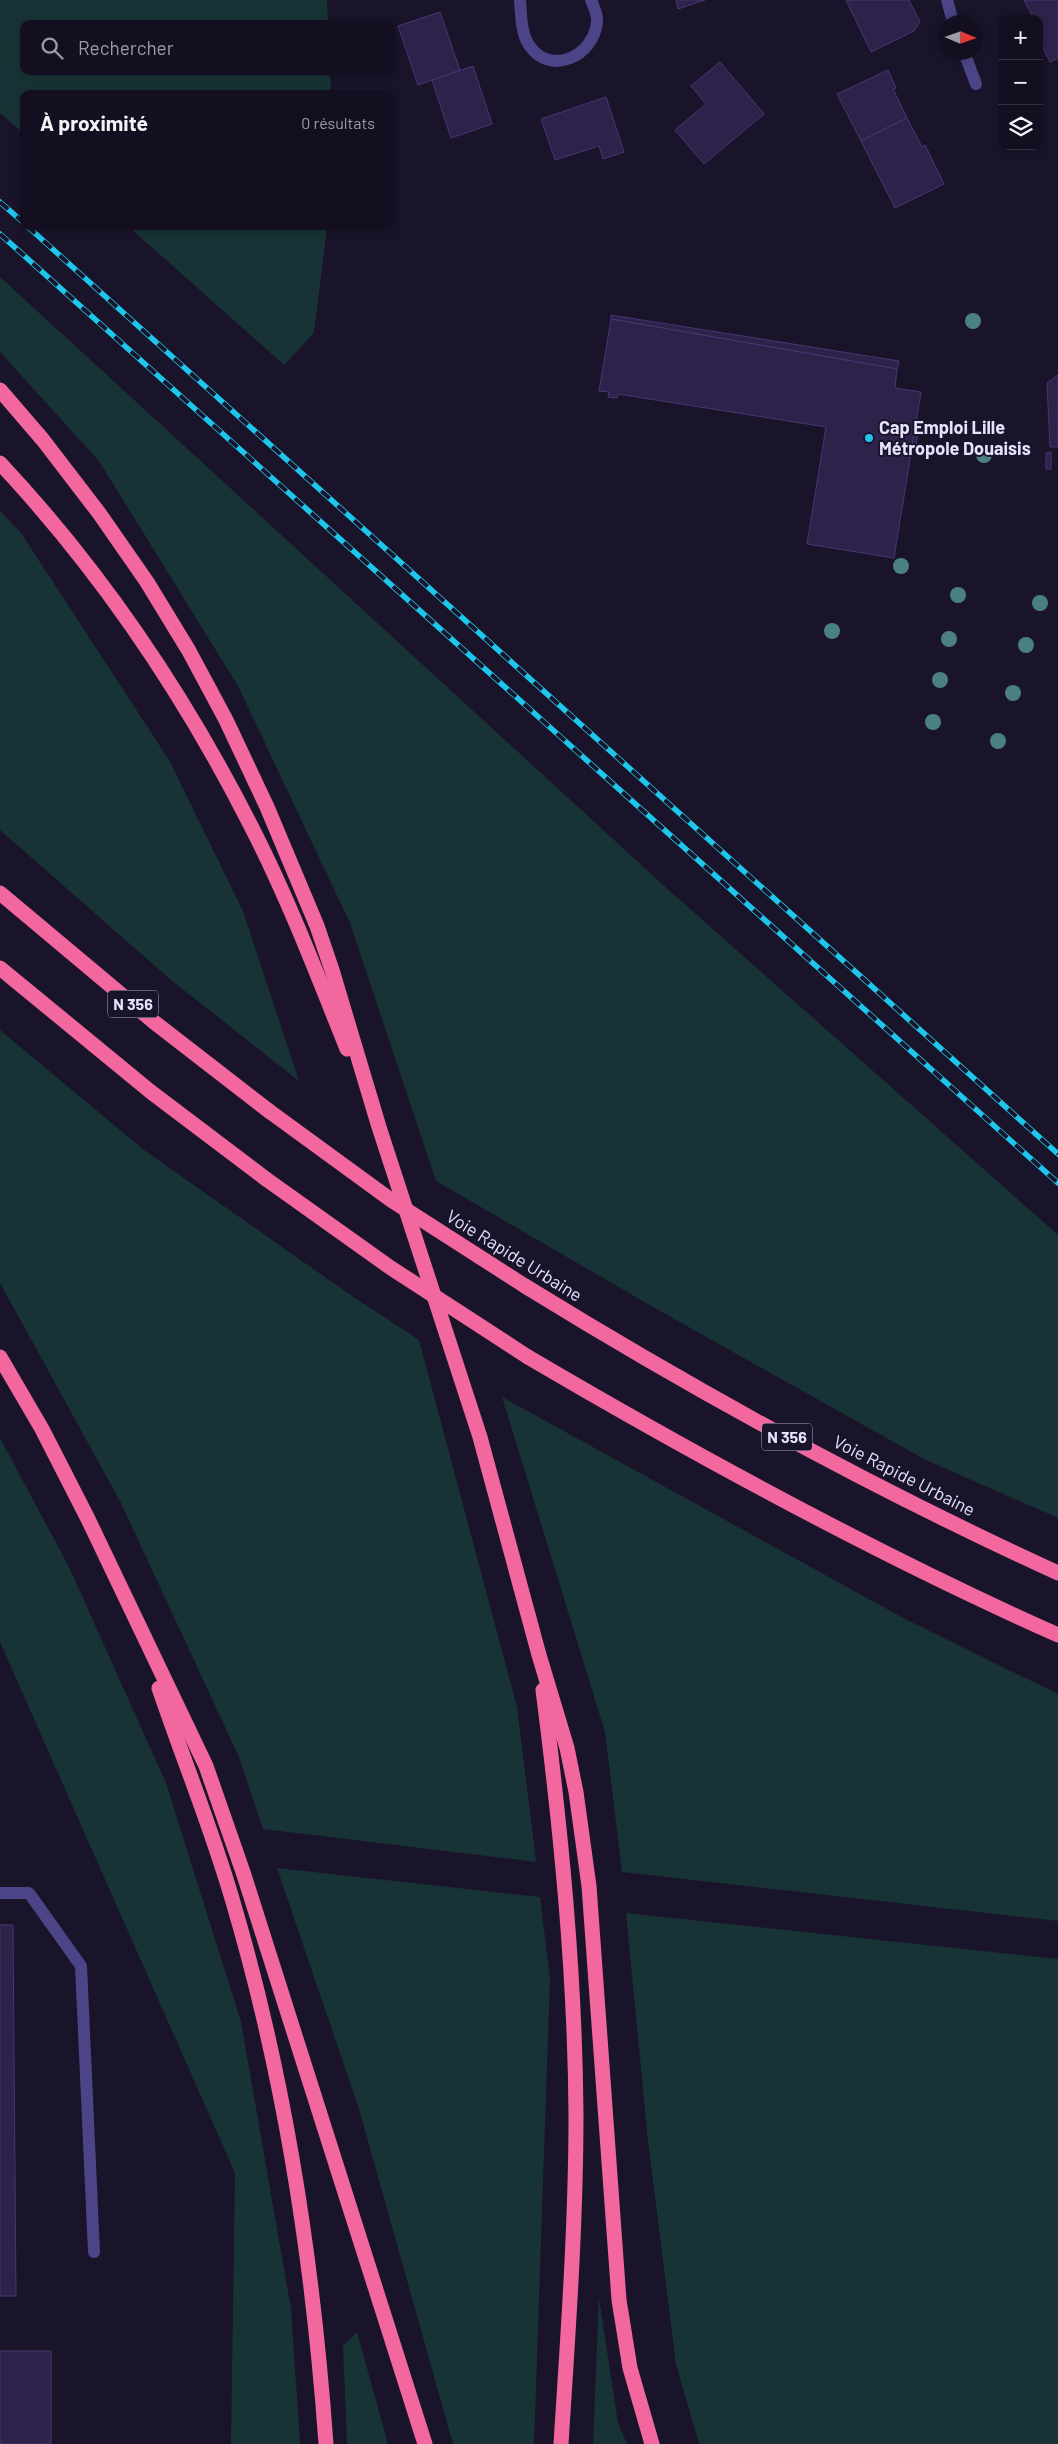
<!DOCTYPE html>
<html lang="fr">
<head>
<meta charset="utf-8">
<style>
  body { margin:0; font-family:Barlow,sans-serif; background:#1d1829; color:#f1f3f6 }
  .controls { position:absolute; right:15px; top:15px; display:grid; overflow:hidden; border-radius:10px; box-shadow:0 2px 8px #0003 }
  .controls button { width:45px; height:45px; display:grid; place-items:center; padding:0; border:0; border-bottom:1px solid #332f3e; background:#140f20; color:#f1f3f6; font:25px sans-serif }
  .compass { position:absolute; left:938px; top:15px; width:45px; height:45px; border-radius:50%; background:#140f20; box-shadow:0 2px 8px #0003; rotate:92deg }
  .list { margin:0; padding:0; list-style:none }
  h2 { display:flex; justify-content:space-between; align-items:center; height:65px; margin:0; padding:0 20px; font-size:21px }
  h2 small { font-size:16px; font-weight:400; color:#9d9ca5 }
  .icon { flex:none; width:28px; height:28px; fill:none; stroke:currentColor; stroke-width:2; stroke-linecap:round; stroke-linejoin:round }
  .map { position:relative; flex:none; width:1058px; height:2444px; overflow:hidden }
  .search { position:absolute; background:#140f20; box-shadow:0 2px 8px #0003; left:20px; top:20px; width:375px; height:55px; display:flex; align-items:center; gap:12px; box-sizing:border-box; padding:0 18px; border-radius:10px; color:#9d9ca5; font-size:19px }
  .panel { position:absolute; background:#140f20; box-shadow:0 2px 8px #0003; left:20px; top:90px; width:375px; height:140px; border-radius:10px }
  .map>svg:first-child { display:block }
  .green { fill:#183335 }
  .building { fill:#2d224a; stroke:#473674 }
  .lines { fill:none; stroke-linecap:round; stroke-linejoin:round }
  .lane { stroke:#4b4486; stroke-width:12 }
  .street { stroke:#4b4486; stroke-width:12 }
  .highway { stroke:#f1679e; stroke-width:15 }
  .rail-casing { stroke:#1ec6eb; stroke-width:5.5 }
  .rail { stroke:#1a142b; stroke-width:4; stroke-dasharray:11; stroke-linecap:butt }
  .highway-bridge { stroke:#f1679e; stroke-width:15 }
  .tree { fill:#4a8081 }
  .poi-dot { fill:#1ec6eb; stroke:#1a142b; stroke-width:2 }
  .labels { text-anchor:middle; stroke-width:4; stroke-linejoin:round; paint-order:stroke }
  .shield { fill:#1a142b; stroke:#a9a4bd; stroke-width:1 }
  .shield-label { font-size:16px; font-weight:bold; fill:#e6e1fc }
  .poi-label { font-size:18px; font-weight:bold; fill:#e6e1fc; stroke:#1a142b; text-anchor:start }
  .street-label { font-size:18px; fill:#e6e1fc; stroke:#1a142b }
</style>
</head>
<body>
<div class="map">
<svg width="1058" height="2444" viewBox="0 0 1058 2444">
  <rect width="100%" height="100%" fill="#1a142b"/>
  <g class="green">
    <polygon points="0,0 327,0 328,24 24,24 24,71 330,71 331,94 24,94 24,134 0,113"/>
    <polygon points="128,226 327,226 314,333 284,365"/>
    <polygon points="0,277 662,884 1058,1235 1058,1518 924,1459 660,1311 436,1181 350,923 238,686 99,461 0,352"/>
    <polygon points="0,511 21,533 169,760 243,911 299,1081 171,980 0,830"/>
    <polygon points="0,1030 144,1150 349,1294 419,1340 517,1707 536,1862 263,1829 239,1757 120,1501 0,1283"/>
    <polygon points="502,1397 905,1619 1058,1694 1058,1921 622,1872 605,1732"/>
    <polygon points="0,1438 69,1567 166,1783 241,2022 291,2309 300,2444 231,2444 235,2173 0,1642"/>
    <polygon points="277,1868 540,1897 550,1978 534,2444 453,2444 359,2109"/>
    <polygon points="626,1913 1058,1959 1058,2444 699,2444 676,2364 648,2141"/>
    <polygon points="599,2298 618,2423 627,2444 593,2444"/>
    <polygon points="357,2332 388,2444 347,2444 343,2346"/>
  </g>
  <g class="building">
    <polygon points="676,0 705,0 678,9"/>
    <polygon points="846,0 909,0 920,22 914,31 871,52"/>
    <polygon points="1024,0 1058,0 1058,58 1050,62 1039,39 1043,37 1039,29 1039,19 1034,19"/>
    <polygon points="440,12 460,70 418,85 398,26"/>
    <polygon points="720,62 764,114 704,164 675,130 706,104 691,86"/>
    <polygon points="473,66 492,124 451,138 432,80"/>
    <polygon points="888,70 896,88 893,89 907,118 861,141 837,94"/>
    <polygon points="606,97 624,152 603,159 599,146 555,160 541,119"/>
    <polygon points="907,118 922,147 925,145 944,184 895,208 861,141"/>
    <polygon points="611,315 899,361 897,369 611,319"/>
    <polygon points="611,319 897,369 895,388 921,392 894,558 807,544 826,427 618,394 617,398 608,397 609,392 599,391"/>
    <polygon points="1058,375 1058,447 1050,447 1047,383"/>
    <polygon points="915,427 919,428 915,450 911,450"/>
    <polygon points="1051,452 1051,469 1046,469 1046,453"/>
    <polygon points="0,1925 13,1925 16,2296 0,2296"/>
    <rect x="0" y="2351" width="51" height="93"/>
  </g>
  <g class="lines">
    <polyline class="lane" points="0,1893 29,1893 81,1966 94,2252"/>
    <g class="street">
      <path d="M520,0C521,14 521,33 529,45C550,77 594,56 597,22C598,15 594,7 591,0"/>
      <polyline points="947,0 953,22"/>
      <polyline points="964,52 976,84"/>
    </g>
    <g class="highway">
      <polyline points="0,390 43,440 99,513 147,582 189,651 226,720 267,807 317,926 332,970 379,1127 480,1437 539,1655 567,1748 576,1792 589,1886 619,2300 630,2368 652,2444"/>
      <path d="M0,463C100,570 185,696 251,826C288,898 317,974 347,1049"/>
      <polyline points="0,893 154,1022 269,1111"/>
      <polyline points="0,968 151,1092 266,1179"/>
      <path d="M525,1286C697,1392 874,1489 1058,1573"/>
      <polyline points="0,1357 42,1429 88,1519 206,1766 243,1872 425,2444"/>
      <path d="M528,1357C700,1458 876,1554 1058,1635"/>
      <path d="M159,1688C183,1759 212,1829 233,1902C285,2078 313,2261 326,2444"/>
      <path d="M543,1690C561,1831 575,1972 576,2114C576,2224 568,2334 561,2444"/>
    </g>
    <defs>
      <g id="rail">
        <polyline points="0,202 24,223"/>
        <polyline points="27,226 1058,1154"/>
        <polyline points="0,234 1058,1183"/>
      </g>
    </defs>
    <use href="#rail" class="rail-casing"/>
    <use href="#rail" class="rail"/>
    <g class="highway-bridge">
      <polyline points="269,1111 391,1200 525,1286"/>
      <polyline points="266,1179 391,1268 528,1357"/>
    </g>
  </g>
  <g class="tree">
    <circle cx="973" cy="321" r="8"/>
    <circle cx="984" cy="455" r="8"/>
    <circle cx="901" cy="566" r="8"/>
    <circle cx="958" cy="595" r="8"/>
    <circle cx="1040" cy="603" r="8"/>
    <circle cx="832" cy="631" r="8"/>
    <circle cx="949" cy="639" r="8"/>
    <circle cx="1026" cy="645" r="8"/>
    <circle cx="940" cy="680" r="8"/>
    <circle cx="1013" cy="693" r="8"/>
    <circle cx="933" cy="722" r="8"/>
    <circle cx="998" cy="741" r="8"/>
  </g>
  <circle class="poi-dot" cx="869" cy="438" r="5"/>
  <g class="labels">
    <g class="shield">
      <rect x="108" y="990.5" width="50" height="27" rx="4"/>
      <rect x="762" y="1423.5" width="50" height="27" rx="4"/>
    </g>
    <g class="shield-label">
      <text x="133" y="1010">N 356</text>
      <text x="787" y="1443">N 356</text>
    </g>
    <g class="poi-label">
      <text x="879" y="434">Cap Emploi Lille<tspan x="879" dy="21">Métropole Douaisis</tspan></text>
    </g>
    <g class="street-label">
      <text transform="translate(514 1256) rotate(32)" y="6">Voie Rapide Urbaine</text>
      <text transform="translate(904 1476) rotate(27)" y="6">Voie Rapide Urbaine</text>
    </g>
  </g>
</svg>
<div class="controls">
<button>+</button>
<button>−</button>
<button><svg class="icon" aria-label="layers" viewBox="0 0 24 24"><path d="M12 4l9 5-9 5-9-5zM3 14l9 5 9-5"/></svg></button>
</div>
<svg class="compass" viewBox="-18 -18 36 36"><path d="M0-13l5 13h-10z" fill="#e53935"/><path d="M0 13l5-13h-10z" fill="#9d9ca5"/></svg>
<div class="search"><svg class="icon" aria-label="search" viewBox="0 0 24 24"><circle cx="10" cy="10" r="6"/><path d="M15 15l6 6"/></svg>Rechercher</div>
<section class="panel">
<h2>À proximité<small>0 résultats</small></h2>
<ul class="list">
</ul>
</section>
</div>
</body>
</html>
